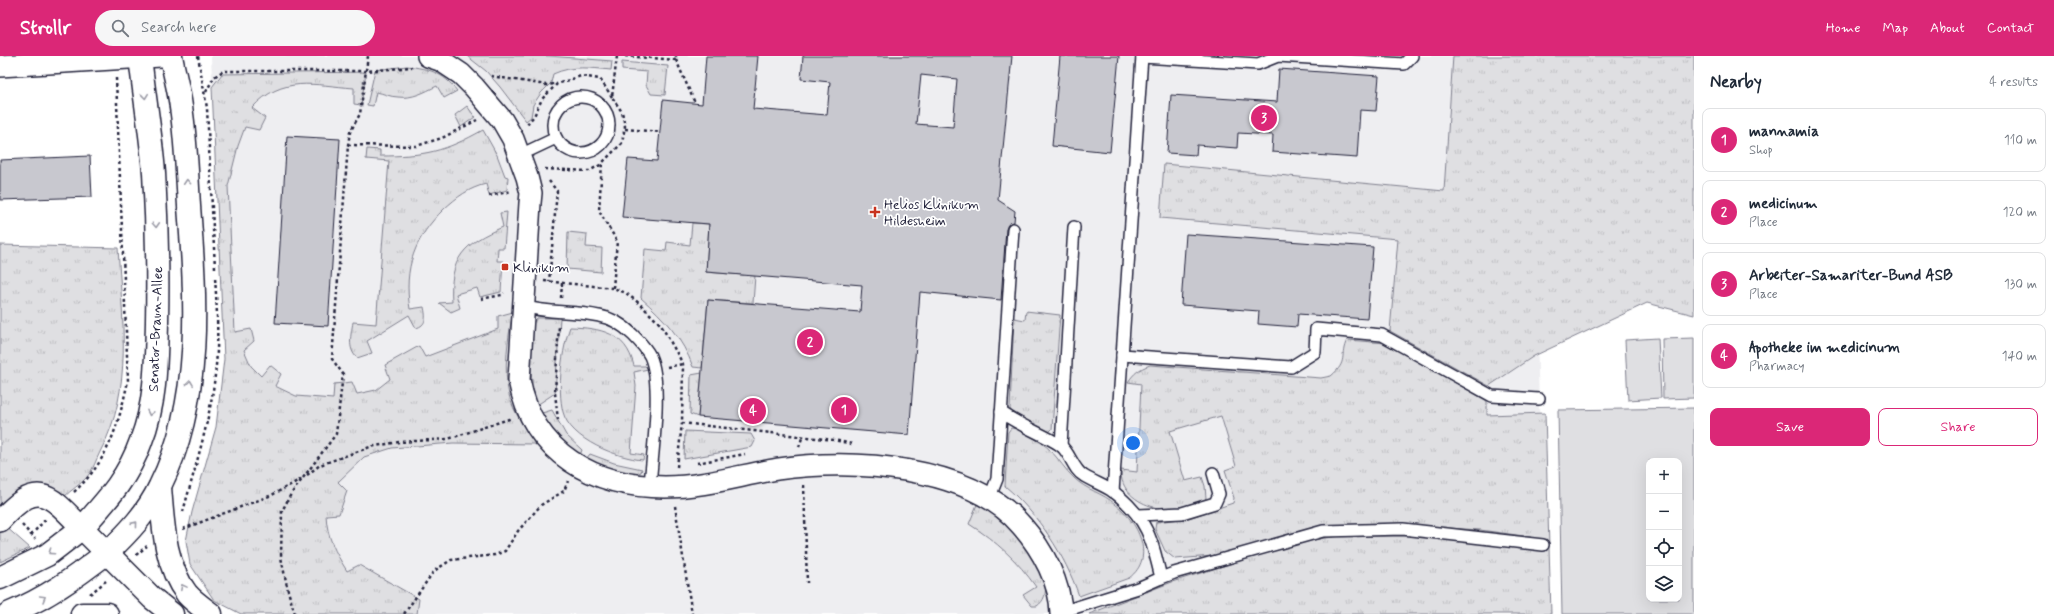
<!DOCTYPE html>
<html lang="en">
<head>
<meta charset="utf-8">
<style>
  body { margin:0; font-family:Mynerve,sans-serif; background:#f6f6f7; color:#1f2937 }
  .controls { position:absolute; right:12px; bottom:12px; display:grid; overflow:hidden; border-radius:8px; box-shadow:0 4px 16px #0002 }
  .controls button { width:36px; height:36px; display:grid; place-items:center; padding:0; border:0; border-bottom:1px solid #e0e1e3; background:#fff; color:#1f2937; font:20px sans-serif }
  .you { position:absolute; left:1133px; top:387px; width:14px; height:14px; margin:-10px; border:3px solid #fff; border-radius:50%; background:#1a73e8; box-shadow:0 0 0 6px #1a73e833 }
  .badge { display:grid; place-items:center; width:26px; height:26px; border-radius:50%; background:#db2777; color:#fff; font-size:13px; font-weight:700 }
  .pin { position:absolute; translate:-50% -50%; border:2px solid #fff; box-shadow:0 1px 4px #0006 }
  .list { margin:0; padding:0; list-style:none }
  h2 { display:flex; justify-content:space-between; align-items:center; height:52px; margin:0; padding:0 16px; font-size:17px }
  h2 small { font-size:13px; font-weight:400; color:#747a83 }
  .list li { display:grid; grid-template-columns:26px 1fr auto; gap:12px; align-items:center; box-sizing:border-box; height:64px; margin:0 8px 8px; padding:0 8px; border:1px solid #e0e1e3; border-radius:8px }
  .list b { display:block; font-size:15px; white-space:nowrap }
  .list p { margin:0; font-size:13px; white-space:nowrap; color:#747a83 }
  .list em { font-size:13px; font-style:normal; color:#747a83 }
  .actions { display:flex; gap:8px; padding:12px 16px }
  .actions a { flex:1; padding:9px 0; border:1px solid #db2777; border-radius:8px; text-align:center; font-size:14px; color:#db2777 }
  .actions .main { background:#db2777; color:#fff }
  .icon { flex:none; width:22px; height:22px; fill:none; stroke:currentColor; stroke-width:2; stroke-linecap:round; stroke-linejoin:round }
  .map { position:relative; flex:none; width:1694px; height:558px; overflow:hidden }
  header { display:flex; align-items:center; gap:24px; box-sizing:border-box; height:56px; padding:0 20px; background:#db2777; color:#fff }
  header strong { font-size:19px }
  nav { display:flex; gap:22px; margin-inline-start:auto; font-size:14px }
  .search { width:280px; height:36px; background:#f6f6f7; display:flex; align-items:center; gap:10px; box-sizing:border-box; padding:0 14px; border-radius:22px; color:#747a83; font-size:15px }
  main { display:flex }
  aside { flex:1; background:#fff }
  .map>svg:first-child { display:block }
  .built { fill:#eeeef1 }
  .grass { fill:url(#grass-tufts); stroke:#80808e }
  .pitch { fill:#dfdfe2; stroke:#80808e; fill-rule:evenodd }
  .building { fill:#c8c8cf; stroke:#22223b; fill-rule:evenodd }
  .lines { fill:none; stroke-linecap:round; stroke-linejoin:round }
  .lane-casing { stroke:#22223b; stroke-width:14 }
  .street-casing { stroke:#22223b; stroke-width:24 }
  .secondary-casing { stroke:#22223b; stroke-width:25 }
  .primary-casing { stroke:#22223b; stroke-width:25 }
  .path { stroke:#22223b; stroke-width:2.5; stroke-dasharray:3 3; stroke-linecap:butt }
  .lane { stroke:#fff; stroke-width:11 }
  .street { stroke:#fff; stroke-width:21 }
  .secondary { stroke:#fff; stroke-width:22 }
  .primary { stroke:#fff; stroke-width:22 }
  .oneway { stroke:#9c9ca7 }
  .poi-dot { fill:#c8321e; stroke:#fff; stroke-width:1.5 }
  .labels { text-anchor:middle; stroke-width:3.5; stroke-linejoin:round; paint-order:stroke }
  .poi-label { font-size:14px; fill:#22223b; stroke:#fff; text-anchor:start }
  .street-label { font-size:14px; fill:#22223b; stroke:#fff }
</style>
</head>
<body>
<header>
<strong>Strollr</strong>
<div class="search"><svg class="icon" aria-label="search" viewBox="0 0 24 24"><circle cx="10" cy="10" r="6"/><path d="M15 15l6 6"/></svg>Search here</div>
<nav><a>Home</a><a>Map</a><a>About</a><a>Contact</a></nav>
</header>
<main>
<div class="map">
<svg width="1694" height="558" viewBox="0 0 1694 558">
  <defs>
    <pattern id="grass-tufts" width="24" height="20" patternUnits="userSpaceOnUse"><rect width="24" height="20" fill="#dfdfe2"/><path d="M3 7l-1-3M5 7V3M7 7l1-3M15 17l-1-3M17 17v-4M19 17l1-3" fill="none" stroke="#bfbfc3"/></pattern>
  </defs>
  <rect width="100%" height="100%" fill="#fff"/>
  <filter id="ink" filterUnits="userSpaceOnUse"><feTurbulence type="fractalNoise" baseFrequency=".025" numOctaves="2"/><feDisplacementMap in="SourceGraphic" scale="8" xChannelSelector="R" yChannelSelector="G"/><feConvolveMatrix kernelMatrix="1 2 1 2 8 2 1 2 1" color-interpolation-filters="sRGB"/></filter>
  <g filter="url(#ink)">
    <polygon class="built" points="211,0 1529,0 1545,558 241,558 214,544 190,508 186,485 192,456 216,371 224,303"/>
    <g class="grass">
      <path d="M467,0H549L612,5L611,14C590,12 573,9 553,18L551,27L541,37L533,49L531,61L526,65L500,31L486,15Z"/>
      <polygon points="1453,0 1694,0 1694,259 1647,247 1534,300 1489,330 1390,275 1398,183 1160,162 1164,108 1444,135"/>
      <polygon points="622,6 668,10 665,39 651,38 646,29 647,16 622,14"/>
      <path d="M407,10C429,13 443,16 457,35L444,42L437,30C424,36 413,43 398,41C390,41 383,37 376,36L373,50L367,49L375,14Z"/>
      <path d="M366,16L361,49L354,48V32C314,29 282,19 252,52L265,62L259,74L245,71L238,90L228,130L235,276L251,273L254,285L244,294L251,310L261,320L270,309L281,318L275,330L296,340L333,343L334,328L352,326L357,338L376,334L390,323L385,309L419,290L425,301L498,273V260L513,256C508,280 503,316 509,339C513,356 526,373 535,388L453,387L392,392L364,401L338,426L347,435L339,458L326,459C327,481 335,496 347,515L359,509L419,543L417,558H241L214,544L190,508L186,485L192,456L216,371L224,303L212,31L222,18Z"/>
      <polygon points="467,50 475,61 461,71 455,59"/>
      <path d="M483,74L497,99L505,120L508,121L507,134L489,139L486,128C469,132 457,141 444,153C415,181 403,212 410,253L424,251C426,261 427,269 416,272L409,259L367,285L372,297L357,302C347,292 351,279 353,266L376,268L389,105L366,103L367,93L380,94V100C425,100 444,96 483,74Z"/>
      <path d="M507,156L504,192H498V193L497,205H503L501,236L480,241L477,232L456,238L460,252L451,256L439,247L452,246C449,202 464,187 503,171L500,157Z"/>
      <path d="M692,167L709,168L706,216L755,220L753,247L708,244L702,312L693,311C683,283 664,262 641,242L645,193L666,195L667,186L690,189Z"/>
      <polygon points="568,176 587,178 586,191 602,192 601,216 567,213"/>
      <path d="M0,189L118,192C122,261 134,333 100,396C96,404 93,414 87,421C81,428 71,434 64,441C32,417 25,431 0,455Z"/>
      <polygon points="1026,255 1060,259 1052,373 1049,376 1045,376 1014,359 1010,353 1014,262 1025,264"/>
      <path d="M537,262H560L555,337L537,349C528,320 531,297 533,267Z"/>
      <path d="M570,271C600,272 626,276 634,310H645L648,313L634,316L636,330L631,397L644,399L643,404C618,402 570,384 563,356C557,333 562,292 570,271Z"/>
      <path d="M1347,284L1386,287L1487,345V359L1545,357L1551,558H1089L1172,526L1303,485L1341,480H1422L1532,493L1531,481L1480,474L1417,470L1321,471L1213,500L1175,503L1165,495L1155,473L1156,466L1189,462L1233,447L1234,442L1225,414L1236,410L1221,360L1170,375L1185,425L1202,421L1205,430L1206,442C1184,465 1119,453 1121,414L1137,416L1141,328L1128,326C1134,317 1139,313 1150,309L1321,322L1331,320C1349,305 1339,300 1347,284Z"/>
      <polygon points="702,317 698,361 690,358 691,319"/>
      <path d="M552,354L566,379L582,394L580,399C564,390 549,373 542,357Z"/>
      <path d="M1011,372L1017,373C1028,379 1041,385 1050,394C1059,403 1065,414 1074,422C1086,434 1103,437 1115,448C1137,465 1157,501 1129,522L1079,540C1065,499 1038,458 1005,430L1008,376Z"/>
      <polygon points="685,375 751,378 755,385 752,391 684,403"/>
      <path d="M590,398L614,407L642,413L641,416C629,423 598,409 586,403Z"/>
      <path d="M978,446C983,449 989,452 994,455C1013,469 1066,530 1037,550H1032L1023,539L1036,531C1018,505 996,485 969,468Z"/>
      <polygon points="5,470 30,492 0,506 0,475"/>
    </g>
    <g class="pitch">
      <polygon points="1658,282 1661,342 1628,344 1625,284"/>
      <polygon points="1694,282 1694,342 1663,343 1662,283"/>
      <path d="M1694,352V558H1562L1558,354ZM1649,405H1679V543H1649Z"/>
    </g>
    <g class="building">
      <path d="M706,0H758L753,53L827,59L830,26L801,23L803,0H1012L998,144L1015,155L1014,166L1010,167L1006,173L1001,244L920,236L909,379L698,361L708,244L860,256L862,229L706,216L709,168L622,161L628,103L657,105L663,44L702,48ZM921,19L957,23L953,71L916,68Z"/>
      <polygon points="1060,0 1119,0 1110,96 1052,90"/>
      <polygon points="1279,13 1379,20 1376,55 1360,54 1357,102 1272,96 1273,79 1238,77 1237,92 1197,89 1196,99 1167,97 1171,39 1277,46"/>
      <polygon points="287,80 340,83 328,270 275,267"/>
      <polygon points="90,100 92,141 0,144 0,104"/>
      <polygon points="1186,178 1373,191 1367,263 1298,258 1297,271 1258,268 1259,255 1181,249"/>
    </g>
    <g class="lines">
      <defs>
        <g id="lane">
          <polyline points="1142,1 1258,8 1278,0 1404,8 1412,0"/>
          <circle cx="581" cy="69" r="28"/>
          <polyline points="520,99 556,82"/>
          <path d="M523,250C548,258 574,254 599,260C612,262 623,269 633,279C639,285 646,292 650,300C663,329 652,397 650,430"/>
          <polyline points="1122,299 1291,311 1315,296 1316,273 1382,279 1492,340 1539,343"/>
          <path d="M1001,356C1020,370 1041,377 1060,389C1070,396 1073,414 1084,420C1094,426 1105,430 1114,436C1147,462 1152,483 1161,522L1138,532L1061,556"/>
          <polyline points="1061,390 1074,171"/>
          <polyline points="1113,436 1142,0"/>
          <polyline points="989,443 997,423 1013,173"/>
          <polyline points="1139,459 1182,457 1215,447 1219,438 1213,417"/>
          <polyline points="1161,522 1174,517 1323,475 1403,473 1543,489"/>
        </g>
        <g id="street">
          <path d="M428,0L440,4L461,18L474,31L502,64L513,83L527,121L531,137L530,147L519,324C533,398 595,431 665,431C703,431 741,419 778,413C851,402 971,409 1022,470C1042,493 1061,527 1061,558"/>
          <polyline points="0,10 161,0"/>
          <path d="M0,465C38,423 48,437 82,472"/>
        </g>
        <g id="secondary">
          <polyline points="0,522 47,499 82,472"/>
          <path d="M8,558C45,543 76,521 108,496"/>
          <polyline points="82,558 107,558"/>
        </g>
        <g id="primary">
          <path d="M140,0C144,39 151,78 154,117C157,167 158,217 157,266C156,307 156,347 141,385C128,422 107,444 82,472L152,542L172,558"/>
          <path d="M160,431C163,467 164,508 187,538C193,545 203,552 211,558"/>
          <path d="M108,496C128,477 148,456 160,430C203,344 196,243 189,150C187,117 186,83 181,51C179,34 174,17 171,0"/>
        </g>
      </defs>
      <use href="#lane" class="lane-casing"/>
      <use href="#street" class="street-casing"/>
      <use href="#secondary" class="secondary-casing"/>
      <use href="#primary" class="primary-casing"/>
      <g class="path">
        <polyline points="198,0 207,52 215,212"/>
        <polyline points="625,0 676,4 676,0"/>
        <polyline points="676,4 695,47"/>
        <polyline points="491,20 546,29 557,28"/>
        <polyline points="206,36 214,21 223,15 367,15 412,11"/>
        <polyline points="527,68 534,60 542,43 557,28 581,20 600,23 612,41"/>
        <polyline points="625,73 660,76"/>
        <polyline points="348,89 416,90 442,82 477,64"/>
        <polyline points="545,113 589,115 602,108"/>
        <polyline points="549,125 557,135 549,226"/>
        <polyline points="489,140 512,135"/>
        <polyline points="544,225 613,232 626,237 640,248 661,269 683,308 682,367 677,411"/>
        <polyline points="613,232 617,185 599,155 602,107 622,87 625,70 622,56 612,41 617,0"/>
        <polyline points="561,242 562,227"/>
        <polyline points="481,243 502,239 504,237"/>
        <polyline points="667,311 683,308"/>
        <polyline points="558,364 555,337 559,269"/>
        <polyline points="682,367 834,384 852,388"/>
        <polyline points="799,391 802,382"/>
        <polyline points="697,407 745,398"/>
        <polyline points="307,419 320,409 370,391 399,386 448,383 512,362"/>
        <polyline points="804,429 807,527"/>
        <path d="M74,436C109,404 118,370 128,325L116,22"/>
        <polyline points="675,450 692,558"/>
        <path d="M183,456C195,411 210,365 215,319C219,286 217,254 215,221"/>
        <polyline points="22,469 35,483"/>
        <polyline points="183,473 272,439 303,422"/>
        <polyline points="31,479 46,463"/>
        <polyline points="136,499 147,490"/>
        <polyline points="90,538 106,525"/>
        <polyline points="295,558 288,535 281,501 282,455 291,438 336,378 343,318 332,303 348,89 350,76 360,58 368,0"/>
        <polyline points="404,558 434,515 451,504 495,499 505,495 518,475 541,449 564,435 568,425"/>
      </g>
      <use href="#lane" class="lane"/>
      <use href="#street" class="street"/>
      <use href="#secondary" class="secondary"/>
      <use href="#primary" class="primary"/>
    </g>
    <defs><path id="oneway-chevron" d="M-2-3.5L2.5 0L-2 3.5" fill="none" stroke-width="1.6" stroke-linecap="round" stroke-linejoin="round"/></defs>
    <g class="oneway">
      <use href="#oneway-chevron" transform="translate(145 40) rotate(84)"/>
      <use href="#oneway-chevron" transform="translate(187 126) rotate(-94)"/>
      <use href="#oneway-chevron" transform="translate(156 169) rotate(87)"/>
      <use href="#oneway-chevron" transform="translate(190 327) rotate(-83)"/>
      <use href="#oneway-chevron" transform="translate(150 357) rotate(102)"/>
      <use href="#oneway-chevron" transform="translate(135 468) rotate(-51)"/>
      <use href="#oneway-chevron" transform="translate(51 496) rotate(146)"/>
      <use href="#oneway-chevron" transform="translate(183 531) rotate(-118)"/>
      <use href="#oneway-chevron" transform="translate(43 542) rotate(-30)"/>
    </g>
  </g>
  <g class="poi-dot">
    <path d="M873 150h4v4h4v4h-4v4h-4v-4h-4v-4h4z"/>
    <rect x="501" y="207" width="8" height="8" rx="2"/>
  </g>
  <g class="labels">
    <g class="poi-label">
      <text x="884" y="153">Helios Klinikum<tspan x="884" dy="16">Hildesheim</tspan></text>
      <text x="513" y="216">Klinikum</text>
    </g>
    <g class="street-label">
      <text transform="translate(155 273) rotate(-88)" y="5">Senator-Braun-Allee</text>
    </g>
  </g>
</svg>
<div class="controls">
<button>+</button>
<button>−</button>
<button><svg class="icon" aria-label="locate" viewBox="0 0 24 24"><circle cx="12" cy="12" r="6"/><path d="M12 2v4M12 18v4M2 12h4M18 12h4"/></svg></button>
<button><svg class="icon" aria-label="layers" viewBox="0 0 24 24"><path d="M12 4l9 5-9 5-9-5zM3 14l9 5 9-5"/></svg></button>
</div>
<div class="you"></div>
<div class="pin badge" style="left:844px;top:354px">1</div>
<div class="pin badge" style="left:810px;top:286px">2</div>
<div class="pin badge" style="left:1264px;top:62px">3</div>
<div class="pin badge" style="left:753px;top:355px">4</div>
</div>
<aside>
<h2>Nearby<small>4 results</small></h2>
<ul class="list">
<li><span class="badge">1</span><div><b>mannamia</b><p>Shop</p></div><em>110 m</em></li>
<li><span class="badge">2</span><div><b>medicinum</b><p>Place</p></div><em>120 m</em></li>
<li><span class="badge">3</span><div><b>Arbeiter-Samariter-Bund ASB</b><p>Place</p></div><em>130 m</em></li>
<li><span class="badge">4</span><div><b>Apotheke im medicinum</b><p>Pharmacy</p></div><em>140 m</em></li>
</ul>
<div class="actions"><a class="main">Save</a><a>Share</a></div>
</aside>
</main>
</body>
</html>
